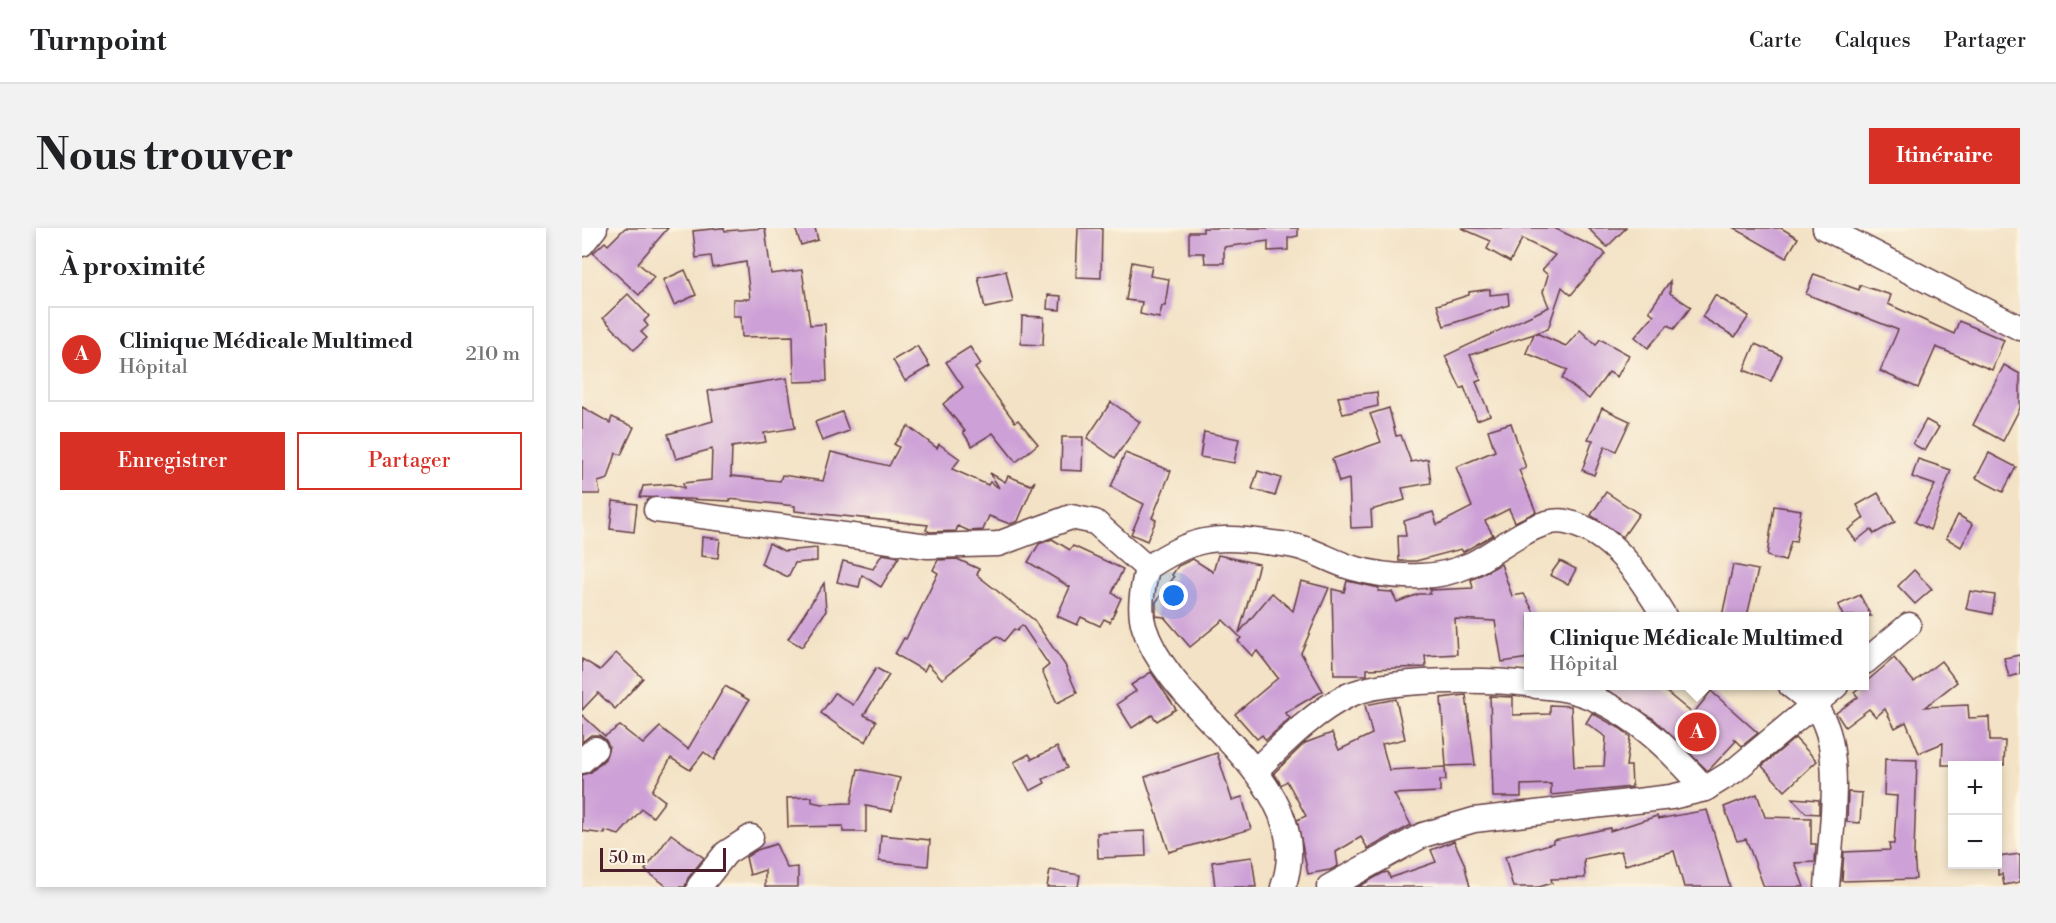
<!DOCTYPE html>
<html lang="fr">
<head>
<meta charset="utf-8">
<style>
  body { margin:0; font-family:"Libre Bodoni",serif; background:#f2f2f2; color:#202124 }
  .controls { position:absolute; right:18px; bottom:18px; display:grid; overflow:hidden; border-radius:0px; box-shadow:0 3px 9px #0003 }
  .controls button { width:54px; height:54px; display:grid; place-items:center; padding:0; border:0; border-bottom:2px solid #e0e0e0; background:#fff; color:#202124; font:30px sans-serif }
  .scale { position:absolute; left:18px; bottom:15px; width:126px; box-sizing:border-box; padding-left:6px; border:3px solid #4a1f2b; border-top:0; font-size:16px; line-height:21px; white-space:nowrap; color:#4a1f2b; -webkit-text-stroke:4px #fcf5e5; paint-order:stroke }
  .you { position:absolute; left:592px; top:368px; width:21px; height:21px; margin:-15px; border:4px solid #fff; border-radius:50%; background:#1a73e8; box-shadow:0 0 0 9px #1a73e833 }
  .badge { display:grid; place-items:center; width:39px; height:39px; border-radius:50%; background:#d93025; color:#fff; font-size:20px; font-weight:700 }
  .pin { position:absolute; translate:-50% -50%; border:3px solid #fff; box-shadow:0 2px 6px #0006 }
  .popup { position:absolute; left:942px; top:384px; width:345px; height:78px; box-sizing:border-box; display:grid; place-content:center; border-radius:0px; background:#fff; filter:drop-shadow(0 2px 4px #0005); font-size:20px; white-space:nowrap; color:#757577 }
  .popup b { font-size:22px; color:#202124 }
  .popup::after { content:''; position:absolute; left:50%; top:100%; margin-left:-12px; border:12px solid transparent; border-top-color:#fff }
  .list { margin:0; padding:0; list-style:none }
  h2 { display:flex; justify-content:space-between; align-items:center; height:78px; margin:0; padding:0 24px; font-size:26px }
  h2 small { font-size:20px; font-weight:400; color:#757577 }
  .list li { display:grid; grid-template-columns:39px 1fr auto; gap:18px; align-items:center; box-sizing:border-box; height:96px; margin:0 12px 12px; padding:0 12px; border:2px solid #e0e0e0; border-radius:0px }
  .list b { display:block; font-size:22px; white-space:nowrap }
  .list p { margin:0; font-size:20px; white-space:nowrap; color:#757577 }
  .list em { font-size:20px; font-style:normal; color:#757577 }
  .actions { display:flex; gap:12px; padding:18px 24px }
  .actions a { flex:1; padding:14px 0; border:2px solid #d93025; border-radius:0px; text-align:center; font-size:21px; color:#d93025 }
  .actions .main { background:#d93025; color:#fff }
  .map { position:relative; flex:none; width:1438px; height:659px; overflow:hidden; border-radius:0px }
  header { display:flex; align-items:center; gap:36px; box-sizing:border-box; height:84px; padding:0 30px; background:#fff; border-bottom:2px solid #e0e0e0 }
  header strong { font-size:28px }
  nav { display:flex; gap:33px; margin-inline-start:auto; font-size:21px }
  .intro { display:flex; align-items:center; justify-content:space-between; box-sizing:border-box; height:144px; padding:0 36px }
  h1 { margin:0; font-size:42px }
  .button { padding:15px 27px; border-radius:0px; background:#d93025; color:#fff; font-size:21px; font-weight:700 }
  main { display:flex; gap:36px; padding:0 36px }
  aside { flex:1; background:#fff; border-radius:0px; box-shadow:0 3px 9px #0003 }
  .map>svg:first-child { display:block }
  .building { fill:#cda1d7 }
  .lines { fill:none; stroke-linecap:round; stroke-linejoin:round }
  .minor-casing { stroke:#633c42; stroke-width:27 }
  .minor { stroke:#fff; stroke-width:24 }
</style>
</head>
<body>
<header>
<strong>Turnpoint</strong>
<nav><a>Carte</a><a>Calques</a><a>Partager</a></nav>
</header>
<div class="intro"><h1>Nous trouver</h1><a class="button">Itinéraire</a></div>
<main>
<aside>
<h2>À proximité<small></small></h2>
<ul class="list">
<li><span class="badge">A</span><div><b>Clinique Médicale Multimed</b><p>Hôpital</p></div><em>210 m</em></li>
</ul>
<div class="actions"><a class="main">Enregistrer</a><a>Partager</a></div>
</aside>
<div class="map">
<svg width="1438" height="659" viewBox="0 0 1438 659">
  <rect width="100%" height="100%" fill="#fcf5e5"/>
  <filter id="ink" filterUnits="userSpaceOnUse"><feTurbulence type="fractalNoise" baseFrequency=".0167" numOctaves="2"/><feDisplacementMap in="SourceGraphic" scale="12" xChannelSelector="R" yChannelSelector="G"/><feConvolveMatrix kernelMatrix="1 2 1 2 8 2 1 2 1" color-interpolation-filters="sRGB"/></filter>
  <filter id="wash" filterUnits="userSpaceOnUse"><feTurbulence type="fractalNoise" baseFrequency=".008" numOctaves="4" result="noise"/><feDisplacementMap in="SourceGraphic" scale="24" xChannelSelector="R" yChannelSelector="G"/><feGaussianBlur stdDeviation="1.35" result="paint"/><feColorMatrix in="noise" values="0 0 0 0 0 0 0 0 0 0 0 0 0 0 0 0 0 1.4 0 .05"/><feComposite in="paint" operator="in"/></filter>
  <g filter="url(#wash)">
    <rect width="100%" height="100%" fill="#f3e2c5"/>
    <g id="blocks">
      <g class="building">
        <polygon points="43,0 86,0 56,35 72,49 57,67 11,25 23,14 26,17"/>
        <polygon points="139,0 142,0 143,3 183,0 189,46 220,42 228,97 243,96 245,153 212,154 211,108 160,109 159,88 151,88 151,71 168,71 164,34 131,40 129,28 114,30 111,3"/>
        <polygon points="213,0 233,0 236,12 219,17"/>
        <polygon points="496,0 520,0 519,50 494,49"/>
        <polygon points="621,0 716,0 716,8 706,10 706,22 686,23 686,13 642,19 642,35 623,35 622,25 607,25 607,4 621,4"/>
        <polygon points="879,0 972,0 1021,23 1023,26 989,67 980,59 966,101 954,105 984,118 998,102 1014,117 1018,111 1047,127 1035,149 1027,144 1007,171 980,150 986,142 944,125 952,106 888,127 899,152 894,154 908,187 895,192 882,159 879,161 863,128 967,79 961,64 966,47 960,42 973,27 940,11 928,34 905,21 909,13"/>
        <polygon points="1006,0 1044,0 1025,19"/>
        <polygon points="1152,0 1199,0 1216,10 1204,30"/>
        <polygon points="550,34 570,38 568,48 587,51 583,78 580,78 577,90 558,86 560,74 544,72"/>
        <polygon points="103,42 114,67 92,77 81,52"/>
        <polygon points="424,43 431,74 403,80 396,49"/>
        <polygon points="1232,46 1277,62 1278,57 1309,67 1306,76 1372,106 1377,93 1422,112 1410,142 1354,119 1336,160 1298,143 1316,102 1224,66"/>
        <polygon points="1088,53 1088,65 1109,79 1092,101 1086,97 1066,120 1053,109 1072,87 1067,83"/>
        <polygon points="908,61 908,67 926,65 927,77 862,98 855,77 887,67 887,64"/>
        <polygon points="46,66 67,88 62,93 66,98 59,104 65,110 52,122 21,90"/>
        <polygon points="466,67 479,68 478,82 465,81"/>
        <polygon points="1133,67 1167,88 1153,109 1120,89"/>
        <polygon points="440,88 462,89 461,117 439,116"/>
        <polygon points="1173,116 1200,128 1189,153 1162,142"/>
        <polygon points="335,118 348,138 323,153 311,132"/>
        <polygon points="388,119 399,136 393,140 433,194 436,192 456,216 434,234 411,205 390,218 381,204 383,203 361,176 381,159 364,134"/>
        <polygon points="1422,137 1438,146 1438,180 1421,213 1391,197"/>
        <polygon points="205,150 213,200 182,205 184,214 150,219 149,248 198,253 200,247 241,253 249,224 307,238 317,219 312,216 326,198 355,220 357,216 378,231 370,241 406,257 408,254 417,260 408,245 423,254 426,248 449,257 453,253 436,293 428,296 407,288 401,302 387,303 376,298 374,303 348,304 344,302 346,297 213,283 213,278 148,271 148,273 58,269 61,258 89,256 102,260 101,255 129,252 130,221 94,231 86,206 131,193 126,163"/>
        <polygon points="795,164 796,178 761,186 756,169"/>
        <polygon points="529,174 558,194 533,230 505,210"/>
        <polygon points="0,179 28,195 30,189 52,199 39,227 34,225 26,251 16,254 18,266 0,266"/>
        <polygon points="807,180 814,208 819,207 829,234 846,231 849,255 820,260 823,272 789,282 790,299 769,300 767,251 757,254 750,231 799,214 788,186"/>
        <polygon points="1020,180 1048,193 1034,223 1023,218 1012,247 1000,242 1011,212 1006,211"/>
        <polygon points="260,184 267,203 240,213 233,194"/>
        <polygon points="1344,192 1357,199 1343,223 1331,216"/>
        <polygon points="929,195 944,240 937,242 954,284 933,294 927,281 903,293 911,307 881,324 879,321 834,333 817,333 816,308 824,308 822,293 851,284 855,297 890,279 874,239 913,223 906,202"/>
        <polygon points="622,204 657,211 652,235 618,229"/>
        <polygon points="480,209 501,209 500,243 479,242"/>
        <polygon points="543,225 589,243 570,290 574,292 565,313 549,306 562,276 529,259"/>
        <polygon points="1407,225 1434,239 1421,264 1394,250"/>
        <polygon points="1336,231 1369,242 1348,302 1333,294 1353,257 1330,249"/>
        <polygon points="676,243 699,250 693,268 670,261"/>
        <polygon points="1024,264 1057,286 1041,309 1009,287"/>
        <polygon points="1296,265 1313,294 1292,306 1289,301 1274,313 1266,302 1282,290 1275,277"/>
        <polygon points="31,273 55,276 52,304 28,301"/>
        <polygon points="1192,278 1219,282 1214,314 1209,313 1203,333 1185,328"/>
        <polygon points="1376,287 1391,296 1379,319 1364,310"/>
        <polygon points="120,309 138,311 136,330 119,328"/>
        <polygon points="470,311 488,322 491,318 541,341 530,365 539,370 528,394 522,391 518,398 499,389 495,397 475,388 488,359 446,334 457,316"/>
        <polygon points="187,315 202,323 235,320 235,333 213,335 206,349 179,336"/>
        <polygon points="300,326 317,329 299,359 280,347 277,359 255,354 261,333 291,341"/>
        <polygon points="636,327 677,336 657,405 690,365 711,383 719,353 747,360 719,425 741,463 703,485 708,490 684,512 680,507 675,511 653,486 696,450 675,423 670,428 656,413 659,410 641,392 608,419 582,389 574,388 574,374 592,349 590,347 596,338 611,331 631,344"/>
        <polygon points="375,331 397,341 395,347 452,392 483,437 495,465 475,475 460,443 467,437 440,397 435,403 432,401 422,413 415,408 360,451 346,436 342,443 313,426 322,410 324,411 356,345 351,342 356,332"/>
        <polygon points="978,333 994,341 986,356 968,347"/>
        <polygon points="919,336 930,368 942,366 954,388 947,388 947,430 920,434 913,393 873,391 875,426 843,428 844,439 785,441 785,447 752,447 750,361 762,364 765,353 797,360 796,363 810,364 815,374 837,366 848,366 848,362 891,360 889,352"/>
        <polygon points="1151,337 1176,342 1165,388 1140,388"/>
        <polygon points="1332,342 1350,361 1333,376 1316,358"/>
        <polygon points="242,355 244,383 220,419 206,411"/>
        <polygon points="1388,363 1413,367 1410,386 1384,381"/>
        <polygon points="1278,367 1289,388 1261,388 1256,377"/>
        <polygon points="34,425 61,450 33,481 16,465 0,482 0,431 18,442"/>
        <polygon points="1438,427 1438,446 1427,449 1422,430"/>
        <polygon points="1312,430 1332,454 1359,433 1375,454 1343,479 1386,477 1387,490 1407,489 1408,513 1423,513 1422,537 1360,537 1361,515 1337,525 1324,494 1313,500 1303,481 1294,489 1287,481 1263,499 1254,485 1276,469 1272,464"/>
        <polygon points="294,440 307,447 282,487 294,493 284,514 264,503 239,485 253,465 271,477"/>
        <polygon points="569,444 594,481 575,493 570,487 550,500 535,476 554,463 549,457"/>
        <polygon points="143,458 167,472 132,532 122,524 108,542 89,530 70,563 83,573 71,589 60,581 37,607 23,603 23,606 0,603 0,547 9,544 23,531 27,518 23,511 17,507 9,507 0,514 0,487 23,508 38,498 61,516 78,499 106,521"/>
        <polygon points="1018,458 1077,458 1111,486 1129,463 1176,505 1160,518 1152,510 1154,513 1126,543 1072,491"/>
        <polygon points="884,467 893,537 864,538 859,470"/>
        <polygon points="908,468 931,469 931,487 968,486 968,477 989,478 992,539 1022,538 1024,509 1004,495 1010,485 1039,501 1048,509 1044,538 1049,538 1050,559 969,567 969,556 939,557 939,569 911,569"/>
        <polygon points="814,471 823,511 800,516 807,542 863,539 864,552 858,552 858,564 812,566 829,597 786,621 779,609 754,624 756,638 748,642 726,646 715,592 724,588 705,553 699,557 692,545 723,515 750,505 757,522 790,506 783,477"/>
        <polygon points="1213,510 1235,533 1203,563 1180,538"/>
        <polygon points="475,519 485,540 461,551 463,555 448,563 432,534 447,526 450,531"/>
        <polygon points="635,525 650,572 660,569 669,601 587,624 563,549"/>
        <polygon points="1303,531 1335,532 1332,624 1334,651 1260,653 1262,624 1308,622 1307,616 1312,616 1315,568 1302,567"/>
        <polygon points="276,541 318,550 310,583 284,578 284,604 261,604 261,598 206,599 205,570 230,569 230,574 240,576 269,575"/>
        <polygon points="1266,564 1280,565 1278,595 1265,594"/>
        <polygon points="1175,566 1183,589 1229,590 1229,616 1234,616 1233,634 1213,635 1222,659 1182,659 1164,611 1155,613 1142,579"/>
        <polygon points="1210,570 1237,572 1237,586 1224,585"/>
        <polygon points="1125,582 1148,659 1102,659 1092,623 1043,637 1039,623 1002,631 1003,650 969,651 970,655 957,659 931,659 923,629 971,615 971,612 1028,600 1028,603 1075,588 1076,591"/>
        <polygon points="563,603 564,628 516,630 515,605"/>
        <polygon points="89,606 122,630 106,650 103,659 86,659 63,642"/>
        <polygon points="299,607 348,612 346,638 297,633"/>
        <polygon points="872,613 882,635 888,659 776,659 801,645 806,644 808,650 854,634 849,622"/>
        <polygon points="194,616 205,640 216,639 216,659 183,659 183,642 168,647 164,629 175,622"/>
        <polygon points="1438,626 1438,654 1422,657 1420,646 1416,647 1416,629"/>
        <polygon points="670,629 674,659 633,659 630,634"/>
        <polygon points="468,642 498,647 496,659 465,659"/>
      </g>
    </g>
  </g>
  <g filter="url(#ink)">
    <use href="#blocks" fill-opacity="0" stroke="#633c42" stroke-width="1.5"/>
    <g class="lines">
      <defs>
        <g id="minor">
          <polyline points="1243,0 1438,100"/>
          <polyline points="0,16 13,0"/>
          <polyline points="74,282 346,318 416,316 489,289 513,294 565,340"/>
          <polyline points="1283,434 1327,397"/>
          <path d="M954,458C966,459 979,460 990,463C1044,477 1088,521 1123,561L1152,543L1254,458"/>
          <path d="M1209,458C1221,467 1238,482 1243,496C1260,535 1248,616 1245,659"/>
          <polyline points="0,533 13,521"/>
          <path d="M673,543C701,516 730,485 765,468C802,450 905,451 947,456"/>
          <polyline points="117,659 144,625 169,609"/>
          <path d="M701,659C739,554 590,489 562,399C556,379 561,360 565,340C610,310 631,307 684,314C696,316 709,316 720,320C737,325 753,335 771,340C792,346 816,349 838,348C856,348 874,343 890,336C916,324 955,288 984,294C1031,304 1059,350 1082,388"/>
          <polyline points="747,659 841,607 892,592 1089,569 1123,561"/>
        </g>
      </defs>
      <use href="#minor" class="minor-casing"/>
      <use href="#minor" class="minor"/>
    </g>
  </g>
</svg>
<div class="controls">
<button>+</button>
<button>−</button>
</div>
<div class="scale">50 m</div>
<div class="you"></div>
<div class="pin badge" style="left:1115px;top:504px">A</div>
<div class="popup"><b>Clinique Médicale Multimed</b>Hôpital</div>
</div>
</main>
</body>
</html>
